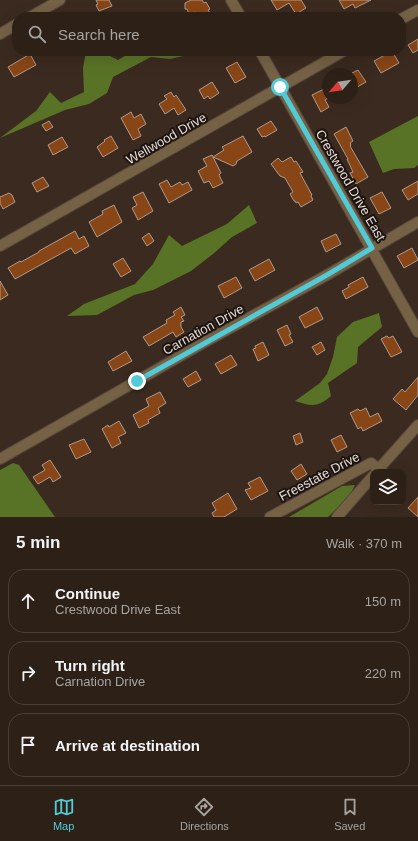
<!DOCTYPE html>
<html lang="en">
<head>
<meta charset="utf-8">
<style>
  body { margin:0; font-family:Arial,sans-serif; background:#382d24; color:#f1f3f6 }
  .controls { position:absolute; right:12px; bottom:12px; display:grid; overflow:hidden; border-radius:8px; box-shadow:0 4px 16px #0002 }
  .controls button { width:36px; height:36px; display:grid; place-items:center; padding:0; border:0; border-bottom:1px solid #483e36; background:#2c2017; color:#f1f3f6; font:20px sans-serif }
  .compass { position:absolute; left:322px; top:68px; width:36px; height:36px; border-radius:50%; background:#2c2017; box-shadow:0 4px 16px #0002; rotate:241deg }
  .stop { position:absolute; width:12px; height:12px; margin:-9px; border:3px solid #52cbd9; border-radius:50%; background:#fff }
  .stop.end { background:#52cbd9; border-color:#fff; box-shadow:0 1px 4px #0008 }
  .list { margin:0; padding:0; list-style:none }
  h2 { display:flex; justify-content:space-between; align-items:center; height:52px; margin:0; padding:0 16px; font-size:17px }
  h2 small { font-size:13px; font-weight:400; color:#a6a3a1 }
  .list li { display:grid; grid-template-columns:26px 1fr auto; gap:12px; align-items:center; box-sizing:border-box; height:64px; margin:0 8px 8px; padding:0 8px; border:1px solid #483e36; border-radius:16px }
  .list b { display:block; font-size:15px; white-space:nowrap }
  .list p { margin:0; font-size:13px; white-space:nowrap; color:#a6a3a1 }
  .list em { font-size:13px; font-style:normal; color:#a6a3a1 }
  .icon { flex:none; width:22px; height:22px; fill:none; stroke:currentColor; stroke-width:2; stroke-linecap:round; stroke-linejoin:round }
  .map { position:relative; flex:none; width:418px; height:517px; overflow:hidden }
  .search { position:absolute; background:#2c2017; box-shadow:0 4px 16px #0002; left:12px; right:12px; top:12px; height:44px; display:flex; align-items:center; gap:10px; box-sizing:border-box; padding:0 14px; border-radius:16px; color:#a6a3a1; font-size:15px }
  .sheet { height:268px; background:#2c2017 }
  nav { display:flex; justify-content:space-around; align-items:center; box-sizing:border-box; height:56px; border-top:1px solid #483e36; background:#2c2017; font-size:11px; color:#a6a3a1 }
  nav a { display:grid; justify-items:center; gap:2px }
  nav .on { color:#52cbd9 }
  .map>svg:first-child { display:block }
  .forest { fill:#597326 }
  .building { fill:#884616; stroke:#b09a8d }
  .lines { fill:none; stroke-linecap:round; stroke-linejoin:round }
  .minor-casing { stroke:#57463c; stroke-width:12 }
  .minor { stroke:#756245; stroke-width:10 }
  .route { stroke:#52cbd9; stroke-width:5 }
  .labels { text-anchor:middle; stroke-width:4; stroke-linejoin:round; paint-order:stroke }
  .street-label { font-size:13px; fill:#e7dbd4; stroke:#1c1410 }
</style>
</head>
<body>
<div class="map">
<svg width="418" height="517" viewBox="0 0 418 517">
  <rect width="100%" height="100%" fill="#3b2a1f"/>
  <g class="forest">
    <polygon points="86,51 100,51 118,60 133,51 181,51 183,56 170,59 151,57 113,77 107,93 89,104 65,110 0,138 36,111 50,92 61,103 84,92 83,68"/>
    <polygon points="418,116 418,165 414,168 394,169 383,173 369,142"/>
    <polygon points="249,205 257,223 232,237 213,254 191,271 153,290 134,295 97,315 67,316 84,304 135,284 153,264 169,235 182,246 227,224"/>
    <path d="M379,313L382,327L358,347L357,363L328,383L331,396C317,408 311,406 295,401L320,383L327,374L333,357L337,337L353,322Z"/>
    <polygon points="13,463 19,465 55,517 0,517 0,470"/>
    <polygon points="355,485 349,497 328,517 289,517 342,486"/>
  </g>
  <g class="building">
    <polygon points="96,0 109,0 112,6 99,11 96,5 98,4"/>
    <polygon points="191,0 202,0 204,3 206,2 210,9 208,10 210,13 202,17 198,17 195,12 189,14 187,9 185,9 185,3"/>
    <polygon points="271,0 301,0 306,8 296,14 289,3 277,10"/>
    <polygon points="339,0 371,0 355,8 353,4 344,9"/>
    <polygon points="418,39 418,50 413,53 408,45"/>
    <polygon points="392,51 399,63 381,73 374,61"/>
    <polygon points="30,54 36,65 14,77 8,67"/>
    <polygon points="237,62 246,77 235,83 226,68"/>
    <polygon points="358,70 366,82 352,90 352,73"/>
    <polygon points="212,82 219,93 210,99 208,96 204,99 199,90"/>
    <polygon points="324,89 328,98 325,100 329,107 321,112 312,95"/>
    <polygon points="171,92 174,97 176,95 186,110 178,115 174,108 165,114 159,104 167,99 164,96"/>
    <polygon points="131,112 134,118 141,114 146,124 138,129 141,136 133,140 121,118"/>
    <polygon points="49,121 53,127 46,131 42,125"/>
    <polygon points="271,121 277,130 265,137 265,136 262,137 257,129"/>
    <polygon points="346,127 353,141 350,143 351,145 350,146 368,177 356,184 350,173 353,172 347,159 348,159 334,134"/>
    <polygon points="111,136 118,148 103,157 97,147 105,141 104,140"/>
    <polygon points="243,136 252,152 237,161 236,164 233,166 213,157 224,150 222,147"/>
    <polygon points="62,137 68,147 53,155 48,145"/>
    <polygon points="212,155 221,173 219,175 223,183 213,188 209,181 204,183 198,171 207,166 203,159"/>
    <polygon points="291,157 294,162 296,161 303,172 300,173 312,195 311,196 313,200 301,207 298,202 296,203 295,201 294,201 290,194 293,192 285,178 280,176 271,164 278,158 282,162"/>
    <polygon points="43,177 49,186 37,192 32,183"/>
    <polygon points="167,180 171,187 180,182 182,185 188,182 192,190 169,203 159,184"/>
    <polygon points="418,181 418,194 408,200 402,190"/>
    <polygon points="143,192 153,211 138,220 132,208 137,205 133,197"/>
    <polygon points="382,192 391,208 379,214 370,198"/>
    <polygon points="9,193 12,195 15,202 3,209 0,203 0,197"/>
    <polygon points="114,205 122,222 97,237 89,222 103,214 102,211"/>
    <polygon points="75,231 79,239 84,236 89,246 75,254 71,248 15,279 8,268 20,261 21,262 39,252 39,251"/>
    <polygon points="149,233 154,241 147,246 142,238"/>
    <polygon points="336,234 341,244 326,252 321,241"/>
    <polygon points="412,248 418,260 404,268 397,256"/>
    <polygon points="123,258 131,271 121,277 113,264"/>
    <polygon points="269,259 275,270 255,281 249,270"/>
    <polygon points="236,277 242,288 224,298 218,286"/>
    <polygon points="363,277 368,287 346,299 342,291 349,287 348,285"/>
    <polygon points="0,281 8,295 0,300"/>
    <polygon points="181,307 185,315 181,317 184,321 181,322 181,327 184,332 176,337 173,332 149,346 143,337 167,323 166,320 175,315 173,312"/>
    <polygon points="317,307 323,319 305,328 299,317"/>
    <polygon points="287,325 291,334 289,335 293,342 285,346 277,330"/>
    <polygon points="387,336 389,338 393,336 402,352 391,357 381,339"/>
    <polygon points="263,342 269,355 258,361 253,349 256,348 255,346"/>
    <polygon points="321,342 325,350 317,355 312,347"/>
    <polygon points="126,351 132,361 113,371 108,362"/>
    <polygon points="231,355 237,365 221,374 215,364"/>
    <polygon points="196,371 201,380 188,387 183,379"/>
    <polygon points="418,377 418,395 406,410 393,399 402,389 405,392"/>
    <polygon points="160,392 166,403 158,408 160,413 148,420 149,423 139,428 133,415 149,406 146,399"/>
    <polygon points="366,408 370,417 378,413 382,421 363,431 361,427 358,429 350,413 358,409 360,411"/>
    <polygon points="119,421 126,433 118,437 121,443 112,448 102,429 108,425 109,427"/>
    <polygon points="300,433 303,442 296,445 293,436"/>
    <polygon points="341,435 347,447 337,452 331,440"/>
    <polygon points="84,439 91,452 76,459 69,445"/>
    <polygon points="50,460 61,477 53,482 50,477 38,484 33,477 45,470 42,465"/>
    <polygon points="301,464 307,474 297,480 291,471"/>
    <polygon points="260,477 268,491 251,500 245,490 251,488 248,483"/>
    <polygon points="228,493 237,509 224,517 214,517 212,513 216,510 212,503"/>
    <polygon points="418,497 418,517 408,508"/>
  </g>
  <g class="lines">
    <defs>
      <g id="minor">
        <polyline points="231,0 241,17"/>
        <polyline points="30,17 60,0"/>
        <polyline points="401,19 418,10"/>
        <polyline points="0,34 17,24"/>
        <polyline points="260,51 418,332"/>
        <polyline points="0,246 344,51"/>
        <polyline points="0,459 205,342 327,275 418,222"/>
        <polyline points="376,472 418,425"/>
        <polyline points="270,517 371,463 379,469"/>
        <polyline points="337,517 373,476"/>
      </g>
    </defs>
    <use href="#minor" class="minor-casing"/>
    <use href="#minor" class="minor"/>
  </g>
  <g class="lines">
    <polyline class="route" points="137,381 327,275 372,248 280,87"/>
  </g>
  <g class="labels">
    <g class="street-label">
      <text transform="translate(166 138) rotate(-30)" y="5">Wellwood Drive</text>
      <text transform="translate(351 185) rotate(60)" y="5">Crestwood Drive East</text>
      <text transform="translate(203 329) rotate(-29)" y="5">Carnation Drive</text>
      <text transform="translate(319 476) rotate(-28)" y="5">Freestate Drive</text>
    </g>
  </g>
</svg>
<div class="controls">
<button><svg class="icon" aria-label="layers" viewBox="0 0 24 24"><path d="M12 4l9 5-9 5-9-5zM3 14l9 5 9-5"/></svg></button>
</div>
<svg class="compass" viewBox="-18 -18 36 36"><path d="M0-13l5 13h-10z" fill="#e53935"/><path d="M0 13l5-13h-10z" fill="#a6a3a1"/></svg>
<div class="stop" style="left:280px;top:87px"></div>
<div class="stop end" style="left:137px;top:381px"></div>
<div class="search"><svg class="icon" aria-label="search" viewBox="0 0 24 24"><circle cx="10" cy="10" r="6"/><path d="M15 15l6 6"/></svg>Search here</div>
</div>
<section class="sheet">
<h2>5 min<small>Walk · 370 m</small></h2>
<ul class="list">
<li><svg class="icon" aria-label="ahead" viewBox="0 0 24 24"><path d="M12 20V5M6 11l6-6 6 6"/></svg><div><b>Continue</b><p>Crestwood Drive East</p></div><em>150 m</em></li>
<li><svg class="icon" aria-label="right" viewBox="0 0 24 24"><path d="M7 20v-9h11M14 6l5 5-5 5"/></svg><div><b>Turn right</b><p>Carnation Drive</p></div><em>220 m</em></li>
<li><svg class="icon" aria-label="arrive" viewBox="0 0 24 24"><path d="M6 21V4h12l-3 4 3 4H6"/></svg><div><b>Arrive at destination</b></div></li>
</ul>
</section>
<nav>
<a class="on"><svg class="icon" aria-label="map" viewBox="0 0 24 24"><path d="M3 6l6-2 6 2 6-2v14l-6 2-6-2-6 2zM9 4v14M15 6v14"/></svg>Map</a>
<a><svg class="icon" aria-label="directions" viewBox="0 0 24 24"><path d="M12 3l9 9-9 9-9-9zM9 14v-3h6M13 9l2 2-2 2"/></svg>Directions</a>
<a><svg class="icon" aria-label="saved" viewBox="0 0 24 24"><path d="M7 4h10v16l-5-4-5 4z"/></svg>Saved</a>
</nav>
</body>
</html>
